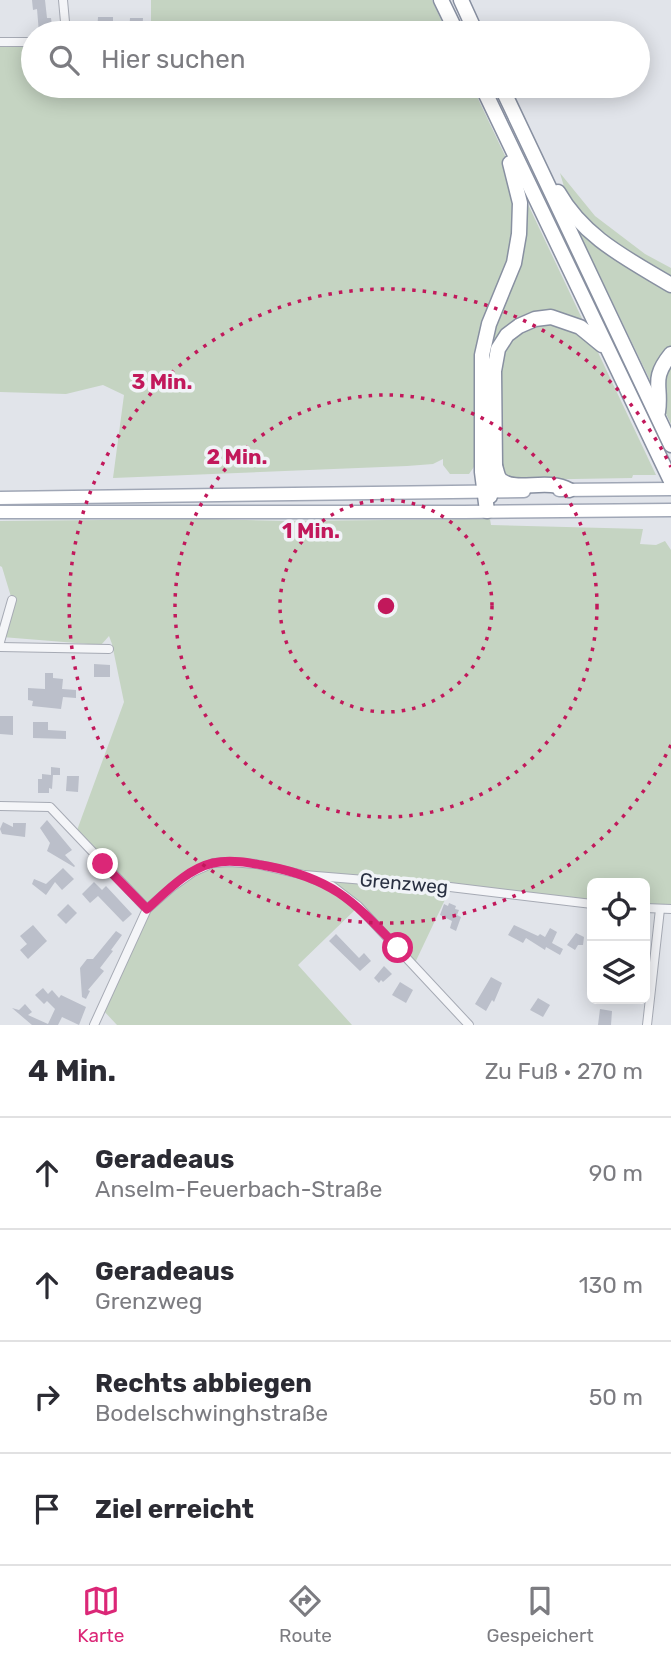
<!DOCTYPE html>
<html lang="de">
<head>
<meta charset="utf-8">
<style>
  body { margin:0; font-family:Rubik,sans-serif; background:#f7f7f7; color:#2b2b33 }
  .controls { position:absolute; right:21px; bottom:21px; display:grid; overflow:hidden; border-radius:10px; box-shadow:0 4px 18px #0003 }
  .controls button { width:63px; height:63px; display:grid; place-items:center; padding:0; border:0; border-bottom:2px solid #e1e1e2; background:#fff; color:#2b2b33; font:35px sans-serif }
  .stop { position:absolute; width:21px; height:21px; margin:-16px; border:5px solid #db2777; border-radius:50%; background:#fff }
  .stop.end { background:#db2777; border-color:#fff; box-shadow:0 2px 7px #0008 }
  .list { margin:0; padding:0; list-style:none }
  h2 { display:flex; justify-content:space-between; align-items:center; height:91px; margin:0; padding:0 28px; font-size:30px }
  h2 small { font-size:23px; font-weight:400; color:#7c7c81 }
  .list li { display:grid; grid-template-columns:46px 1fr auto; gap:21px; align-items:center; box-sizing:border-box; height:112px; padding:0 28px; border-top:2px solid #e1e1e2 }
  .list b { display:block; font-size:26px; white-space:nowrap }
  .list p { margin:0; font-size:23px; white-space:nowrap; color:#7c7c81 }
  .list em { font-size:23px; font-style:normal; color:#7c7c81 }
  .icon { flex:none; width:38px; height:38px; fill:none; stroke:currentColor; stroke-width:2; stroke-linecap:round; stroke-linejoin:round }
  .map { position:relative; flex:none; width:671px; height:1025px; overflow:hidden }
  .search { position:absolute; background:#fff; box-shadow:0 4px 18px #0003; left:21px; right:21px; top:21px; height:77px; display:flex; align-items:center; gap:18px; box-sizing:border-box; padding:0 24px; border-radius:38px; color:#7c7c81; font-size:26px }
  .sheet { height:539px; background:#fff }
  nav { display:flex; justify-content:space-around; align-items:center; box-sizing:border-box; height:98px; border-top:2px solid #e1e1e2; background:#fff; font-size:19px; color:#7c7c81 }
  nav a { display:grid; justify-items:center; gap:4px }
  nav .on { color:#db2777 }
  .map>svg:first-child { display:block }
  .green { fill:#c5d4c2 }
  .building { fill:#bbbfca }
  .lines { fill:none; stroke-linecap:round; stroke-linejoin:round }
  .street-casing { stroke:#a6aab4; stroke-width:10 }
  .primary-casing { stroke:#a0a7b6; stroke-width:15 }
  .highway-casing { stroke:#8890a1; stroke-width:17 }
  .street { stroke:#f4f5f8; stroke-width:8 }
  .primary { stroke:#fff; stroke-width:12 }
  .highway { stroke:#fff; stroke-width:14 }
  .route { stroke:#db2777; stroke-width:9 }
  .ring { fill:none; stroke:#c2185b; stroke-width:3.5; stroke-dasharray:3.5 7 }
  .labels { text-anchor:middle; stroke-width:7; stroke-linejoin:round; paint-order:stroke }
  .street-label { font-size:19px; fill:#293042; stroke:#f0f3f7 }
  .centre { fill:#c2185b; stroke:#f0f3f7; stroke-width:3.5 }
  .ring-label { font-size:21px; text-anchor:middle; font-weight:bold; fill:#c2185b; stroke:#f0f3f7; stroke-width:7; stroke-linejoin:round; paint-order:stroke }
</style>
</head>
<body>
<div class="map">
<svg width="671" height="1025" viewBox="0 0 671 1025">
  <rect width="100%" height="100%" fill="#e1e4ea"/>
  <g class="green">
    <polygon points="151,0 432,0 447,33 151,33"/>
    <polygon points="0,45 33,45 33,86 472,86 656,475 633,475 632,478 515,480 504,473 476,464 469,474 450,474 443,465 443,459 433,464 407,466 113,478 124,395 103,385 66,394 0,392"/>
    <polygon points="560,173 595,216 645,254 671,268 671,424 575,224"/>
    <polygon points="205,519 287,521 490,519 491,525 643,529 640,544 656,545 665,541 671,550 671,909 645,908 645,883 592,883 592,904 451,887 414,965 358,907 298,965 352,1025 117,1025 102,1009 147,909 76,833 124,702 112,644 109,636 101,645 2,637 12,600 2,567 0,566 0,521"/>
  </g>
  <g class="building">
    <polygon points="32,0 45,0 47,18 51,18 53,32 39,33 37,9 33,10"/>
    <polygon points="98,17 113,17 113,31 97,31"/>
    <polygon points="130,18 143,18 142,32 129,31"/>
    <polygon points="94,664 110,665 110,677 94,677"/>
    <polygon points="45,673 53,673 53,678 63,679 62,689 76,690 76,698 63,697 61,709 32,706 33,701 28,700 28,688 45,689"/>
    <polygon points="0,716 13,716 13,735 0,734"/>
    <polygon points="33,722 48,722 48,730 66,731 66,739 33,738"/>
    <polygon points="51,767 60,768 60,775 53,775 52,789 49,788 49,793 38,793 38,779 42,779 42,774 51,775"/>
    <polygon points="67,776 79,776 78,792 66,791"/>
    <polygon points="47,820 72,850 65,855 75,866 74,867 47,851 50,843 40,828"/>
    <polygon points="3,822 13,827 13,823 26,823 25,837 2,834 0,829"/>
    <polygon points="63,868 74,879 62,890 55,882 46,895 32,884 34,879 46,884"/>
    <polygon points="94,882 102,890 106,886 132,914 123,922 98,896 90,903 82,894"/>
    <polygon points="449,903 456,906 455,909 459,910 457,915 461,917 456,931 450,928 452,921 440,915 444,904 448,906"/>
    <polygon points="68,904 77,913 66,924 57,915"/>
    <polygon points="33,925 47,941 28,959 20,950 27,944 20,936"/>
    <polygon points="514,925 538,936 540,934 545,937 550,928 557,932 552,943 563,949 560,955 546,947 545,950 526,938 523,943 508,935"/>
    <polygon points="116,931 122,935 111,950 113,951 100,968 104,971 88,990 90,991 86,999 82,997 80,968 87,959 93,959"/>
    <polygon points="576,933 584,937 583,945 578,945 575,950 567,945"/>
    <polygon points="336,934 359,958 364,953 371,961 360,971 329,941"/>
    <polygon points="384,966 392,974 383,982 381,980 379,983 374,978"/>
    <polygon points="491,977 502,983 494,1002 492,1000 486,1011 475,1004"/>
    <polygon points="400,982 413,990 406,1003 392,995"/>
    <polygon points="43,988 48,994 52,990 59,998 61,995 86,1007 79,1025 62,1017 58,1025 32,1025 12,1008 19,1010 25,1004 32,1012 28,1015 48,1024 55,1009 47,1001 44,1004 35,995"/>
    <polygon points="538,998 550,1005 543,1017 530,1010"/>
    <polygon points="600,1009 612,1011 611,1025 598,1025"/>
  </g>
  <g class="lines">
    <defs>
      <g id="street">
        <polyline points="63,0 66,33"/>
        <polyline points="0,42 33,42"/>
        <polyline points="0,642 12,600"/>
        <polyline points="0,647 109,649"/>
        <polyline points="0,806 50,807 147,909"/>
        <polyline points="311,878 332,886 358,906 469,1025"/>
        <polyline points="645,908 671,909"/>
        <polyline points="94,1025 147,909 172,887 193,872 213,863 230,862 256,864 304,875 450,887 592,904"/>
        <polyline points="647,1025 660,909"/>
      </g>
      <g id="primary">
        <polyline points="559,490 671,489"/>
        <polyline points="0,498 524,491"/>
        <polyline points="0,512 464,512 671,510"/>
      </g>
      <g id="highway">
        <polyline points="441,0 457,33"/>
        <polyline points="461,0 476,33"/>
        <polyline points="482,86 671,481"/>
        <polyline points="501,86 671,445"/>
        <path d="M558,192C584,238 628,259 671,285"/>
        <path d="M658,412C662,385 650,380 671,354"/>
        <path d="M495,466C497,471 497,478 502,481C517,492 548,478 569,490"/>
        <polyline points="490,496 495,466 494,371 498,349 507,335 519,326 535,319 551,317 580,327 602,345"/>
        <polyline points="487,511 482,472 482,355 489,324 514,263 519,234 520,203 510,163"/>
      </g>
    </defs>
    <use href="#street" class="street-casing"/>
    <use href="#primary" class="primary-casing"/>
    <use href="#highway" class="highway-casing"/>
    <use href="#street" class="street"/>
    <use href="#primary" class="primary"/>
    <use href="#highway" class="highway"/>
  </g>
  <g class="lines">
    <path class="route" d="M103,864L147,909C166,892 187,869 213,863C231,859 251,863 267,866C334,879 353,901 398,948"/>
  </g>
  <g class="ring">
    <circle cx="386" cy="606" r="106"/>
    <circle cx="386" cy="606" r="211"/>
    <path d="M671 745A317 317 0 1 1 671 467"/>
  </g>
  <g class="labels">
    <g class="street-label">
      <text transform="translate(404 883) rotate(5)" y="7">Grenzweg</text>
    </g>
  </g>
  <circle cx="386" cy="606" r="10" class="centre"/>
  <g class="ring-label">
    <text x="162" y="389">3 Min.</text>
    <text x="237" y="464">2 Min.</text>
    <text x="311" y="538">1 Min.</text>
  </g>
</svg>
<div class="controls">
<button><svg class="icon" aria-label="locate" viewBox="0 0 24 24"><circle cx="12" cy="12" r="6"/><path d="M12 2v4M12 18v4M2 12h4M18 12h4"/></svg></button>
<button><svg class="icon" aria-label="layers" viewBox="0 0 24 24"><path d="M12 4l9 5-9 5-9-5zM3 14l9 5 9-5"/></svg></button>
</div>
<div class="stop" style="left:398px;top:948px"></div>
<div class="stop end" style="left:103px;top:864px"></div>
<div class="search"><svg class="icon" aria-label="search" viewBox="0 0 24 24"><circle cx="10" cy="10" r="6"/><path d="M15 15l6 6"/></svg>Hier suchen</div>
</div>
<section class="sheet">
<h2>4 Min.<small>Zu Fuß · 270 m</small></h2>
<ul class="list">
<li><svg class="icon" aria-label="ahead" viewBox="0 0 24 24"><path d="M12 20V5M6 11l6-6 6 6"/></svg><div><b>Geradeaus</b><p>Anselm-Feuerbach-Straße</p></div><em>90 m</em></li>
<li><svg class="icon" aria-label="ahead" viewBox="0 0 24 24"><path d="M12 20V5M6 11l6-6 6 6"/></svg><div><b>Geradeaus</b><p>Grenzweg</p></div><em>130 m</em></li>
<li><svg class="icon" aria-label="right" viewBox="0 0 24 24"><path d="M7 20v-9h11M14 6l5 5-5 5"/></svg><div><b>Rechts abbiegen</b><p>Bodelschwinghstraße</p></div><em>50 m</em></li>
<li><svg class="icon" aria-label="arrive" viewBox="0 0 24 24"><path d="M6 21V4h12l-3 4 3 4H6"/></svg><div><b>Ziel erreicht</b></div></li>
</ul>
</section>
<nav>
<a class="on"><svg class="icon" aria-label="map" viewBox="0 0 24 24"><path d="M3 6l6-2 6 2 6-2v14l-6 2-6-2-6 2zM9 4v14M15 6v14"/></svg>Karte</a>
<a><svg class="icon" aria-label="directions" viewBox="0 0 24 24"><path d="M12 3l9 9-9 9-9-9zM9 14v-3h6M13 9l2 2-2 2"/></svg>Route</a>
<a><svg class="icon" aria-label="saved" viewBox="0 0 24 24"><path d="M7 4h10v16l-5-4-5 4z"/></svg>Gespeichert</a>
</nav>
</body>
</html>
